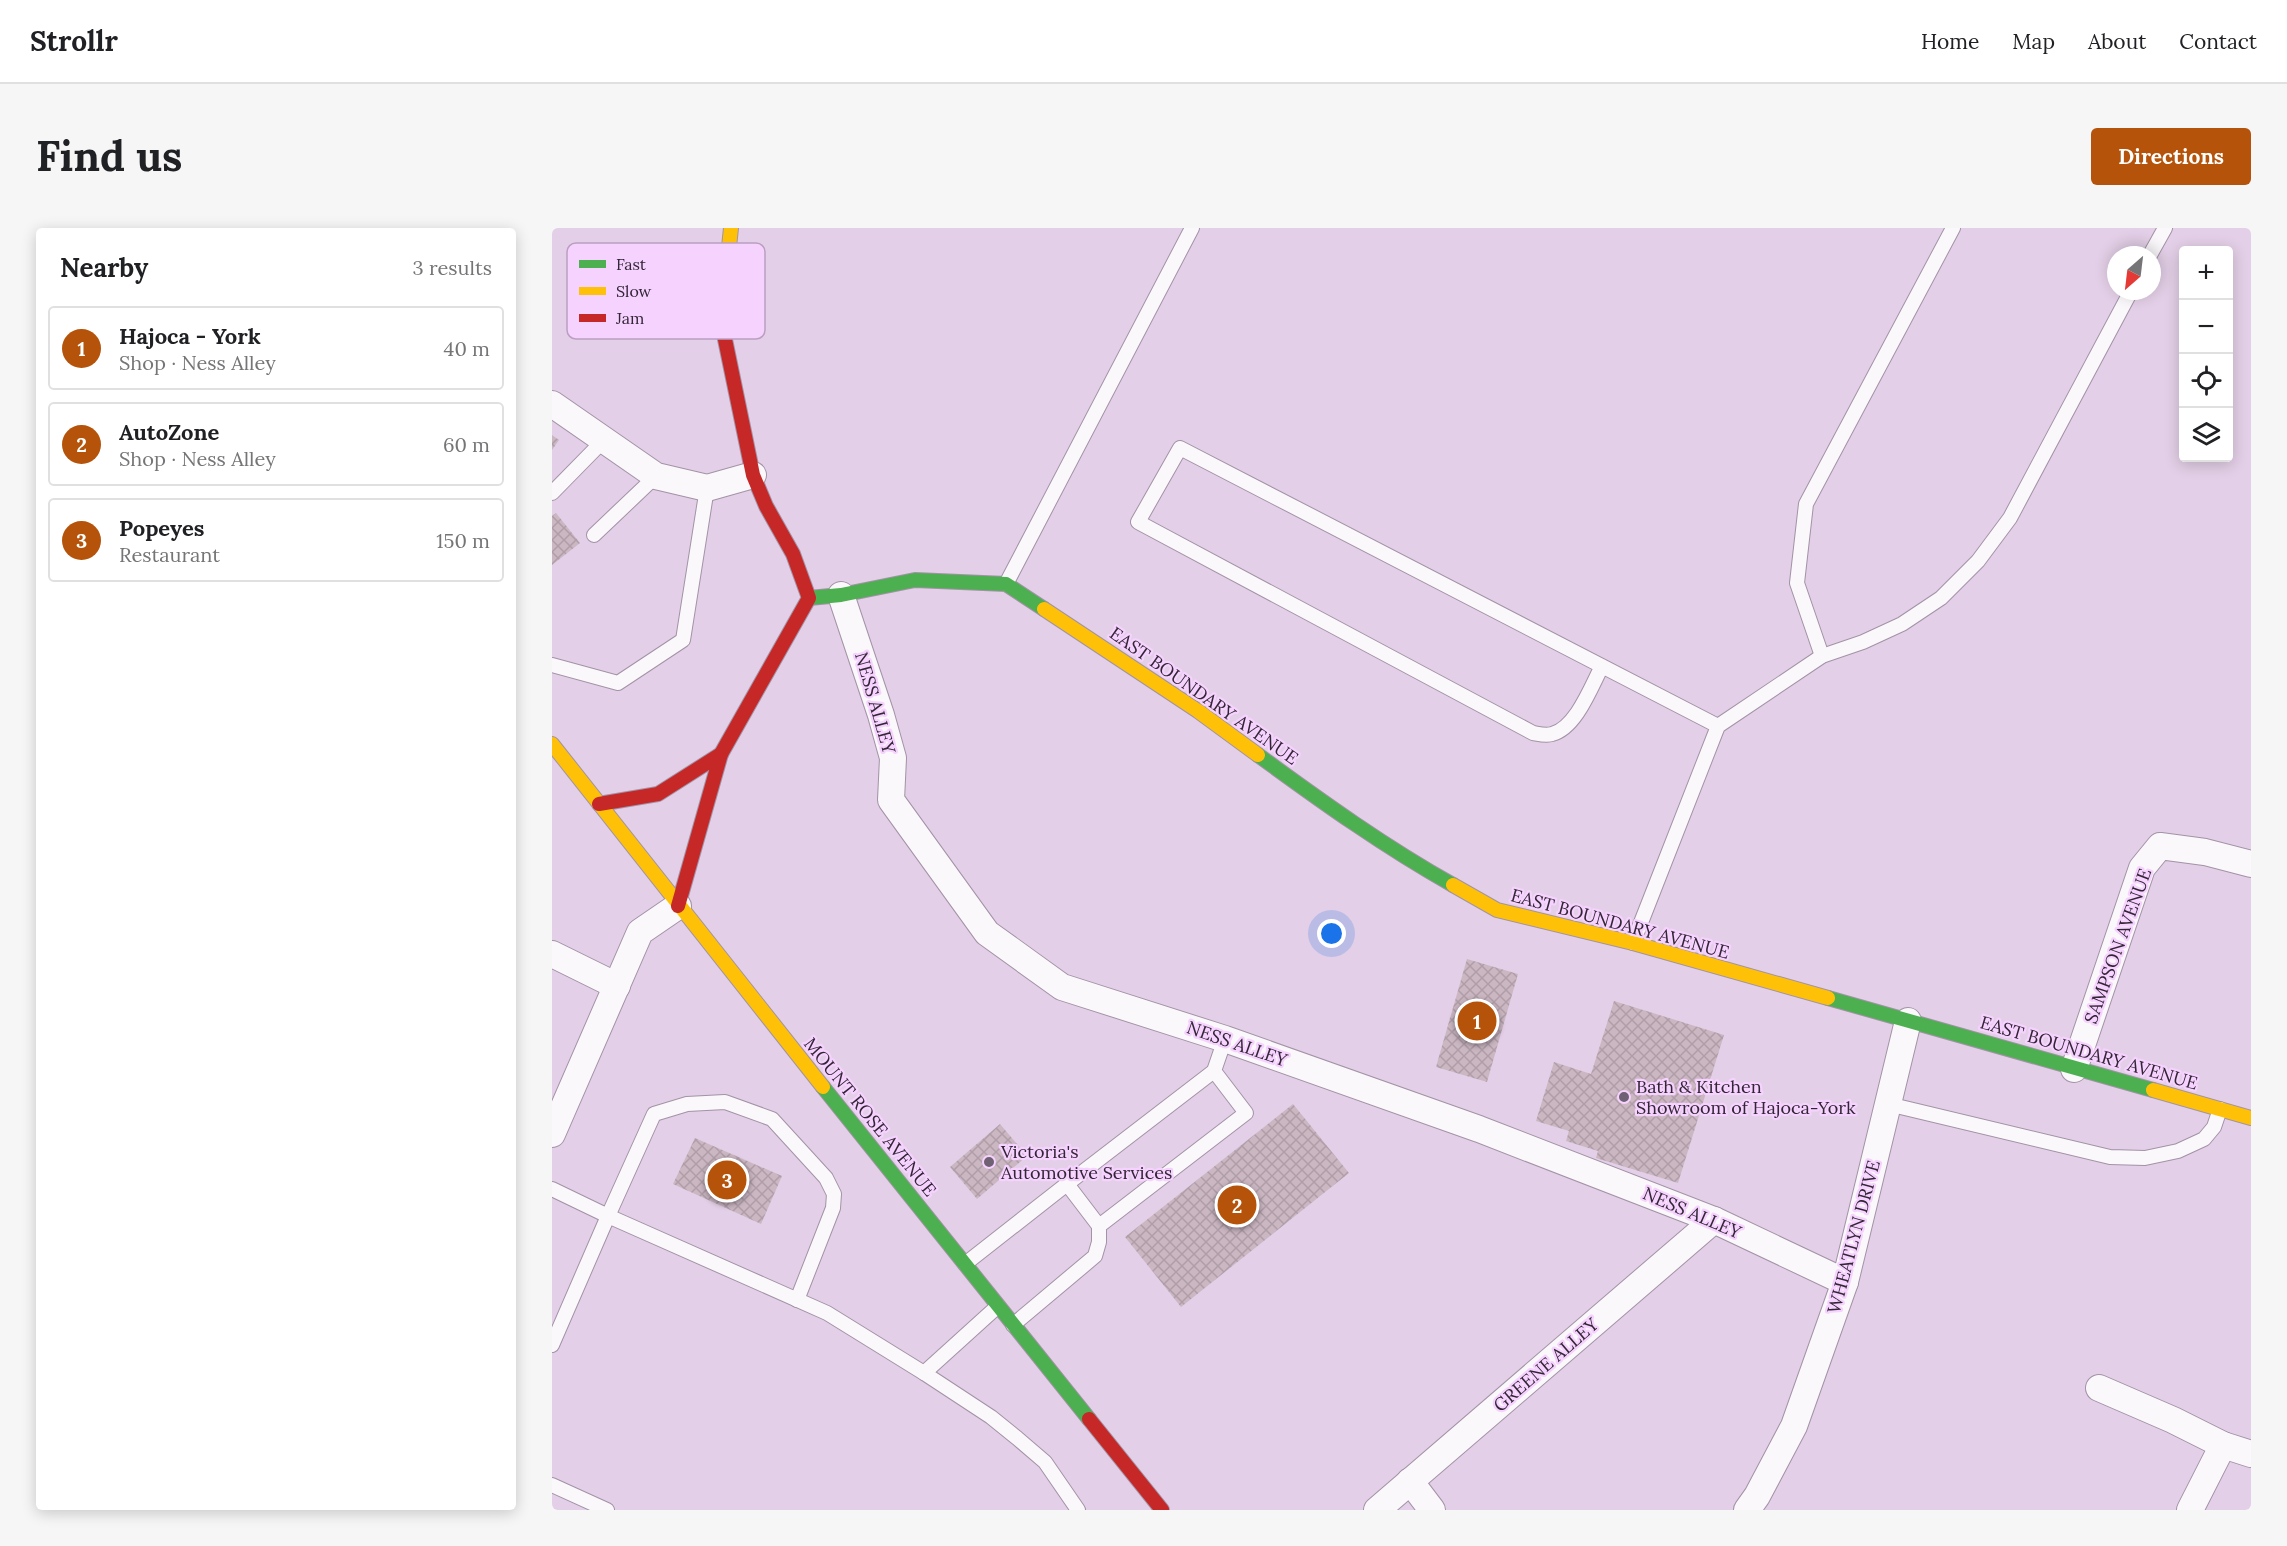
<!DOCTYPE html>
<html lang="en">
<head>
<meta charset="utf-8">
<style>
  body { margin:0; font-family:Lora,serif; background:#f6f6f6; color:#202124 }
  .controls { position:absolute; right:18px; top:18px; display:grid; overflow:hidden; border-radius:6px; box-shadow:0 3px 15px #0003 }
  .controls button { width:54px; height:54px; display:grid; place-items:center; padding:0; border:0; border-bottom:2px solid #e0e0e0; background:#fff; color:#202124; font:30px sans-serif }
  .compass { position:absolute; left:1555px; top:18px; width:54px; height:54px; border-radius:50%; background:#fff; box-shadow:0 3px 15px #0003; rotate:208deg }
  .you { position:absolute; left:780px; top:706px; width:21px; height:21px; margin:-15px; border:4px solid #fff; border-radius:50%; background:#1a73e8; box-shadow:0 0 0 9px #1a73e833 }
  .badge { display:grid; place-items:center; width:39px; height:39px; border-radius:50%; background:#b45309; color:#fff; font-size:20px; font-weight:700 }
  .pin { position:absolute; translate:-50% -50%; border:3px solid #fff; box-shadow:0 2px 6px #0006 }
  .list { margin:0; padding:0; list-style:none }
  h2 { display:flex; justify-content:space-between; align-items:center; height:78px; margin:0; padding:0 24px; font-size:26px }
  h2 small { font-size:20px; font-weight:400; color:#757577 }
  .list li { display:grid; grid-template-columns:39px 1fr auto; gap:18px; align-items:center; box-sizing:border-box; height:84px; margin:0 12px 12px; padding:0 12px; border:2px solid #e0e0e0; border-radius:6px }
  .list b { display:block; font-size:22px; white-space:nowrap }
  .list p { margin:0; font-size:20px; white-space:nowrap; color:#757577 }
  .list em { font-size:20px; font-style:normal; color:#757577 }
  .icon { flex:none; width:33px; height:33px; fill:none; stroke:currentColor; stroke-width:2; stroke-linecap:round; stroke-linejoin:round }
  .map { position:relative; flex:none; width:1699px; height:1282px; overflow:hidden; border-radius:6px }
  header { display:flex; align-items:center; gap:36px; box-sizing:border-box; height:84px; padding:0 30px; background:#fff; border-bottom:2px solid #e0e0e0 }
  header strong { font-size:28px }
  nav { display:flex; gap:33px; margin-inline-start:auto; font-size:21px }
  .intro { display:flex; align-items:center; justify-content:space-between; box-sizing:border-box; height:144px; padding:0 36px }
  h1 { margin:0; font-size:42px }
  .button { padding:15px 27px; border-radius:6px; background:#b45309; color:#fff; font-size:21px; font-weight:700 }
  main { display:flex; gap:36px; padding:0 36px }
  aside { flex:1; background:#fff; border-radius:6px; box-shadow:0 3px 15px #0003 }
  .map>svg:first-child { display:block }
  .building { fill:url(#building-cross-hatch) }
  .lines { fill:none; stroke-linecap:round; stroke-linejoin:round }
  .lane-casing { stroke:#a293a6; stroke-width:16 }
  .street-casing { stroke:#a293a6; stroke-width:28 }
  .fast-casing { stroke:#a293a6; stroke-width:16 }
  .slow-casing { stroke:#a293a6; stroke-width:16 }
  .jam-casing { stroke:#a293a6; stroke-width:16 }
  .lane { stroke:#fbf8fb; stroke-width:14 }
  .street { stroke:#fbf8fb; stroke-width:26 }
  .fast { stroke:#4caf50; stroke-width:14 }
  .slow { stroke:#ffc107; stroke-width:14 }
  .jam { stroke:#c62828; stroke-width:14 }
  .poi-dot { fill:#706073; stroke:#f6d2fe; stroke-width:2 }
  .labels { text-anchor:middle; stroke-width:4.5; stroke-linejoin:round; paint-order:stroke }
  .street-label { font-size:18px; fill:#322535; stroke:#f6d2fe }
  .poi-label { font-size:18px; fill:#322535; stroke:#f6d2fe; text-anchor:start }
  .key { fill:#f6d2fe; stroke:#bb9ec2; stroke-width:1.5 }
  .key-label { font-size:16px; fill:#322535 }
</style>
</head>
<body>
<header>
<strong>Strollr</strong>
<nav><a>Home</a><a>Map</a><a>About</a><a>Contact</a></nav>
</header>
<div class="intro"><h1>Find us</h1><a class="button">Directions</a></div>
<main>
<aside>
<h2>Nearby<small>3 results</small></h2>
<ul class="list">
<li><span class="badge">1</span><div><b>Hajoca - York</b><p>Shop · Ness Alley</p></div><em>40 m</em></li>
<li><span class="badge">2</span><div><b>AutoZone</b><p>Shop · Ness Alley</p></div><em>60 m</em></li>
<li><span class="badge">3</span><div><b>Popeyes</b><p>Restaurant</p></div><em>150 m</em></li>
</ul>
</aside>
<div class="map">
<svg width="1699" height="1282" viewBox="0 0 1699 1282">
  <defs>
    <pattern id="building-cross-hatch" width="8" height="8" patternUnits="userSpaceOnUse" patternTransform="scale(1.5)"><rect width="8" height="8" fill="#cbb7c2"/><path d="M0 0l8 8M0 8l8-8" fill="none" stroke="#af9da7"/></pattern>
  </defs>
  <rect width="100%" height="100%" fill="#e3cfe7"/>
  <g class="building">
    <polygon points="0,207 7,212 0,222"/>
    <polygon points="4,285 28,315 0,337 0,288"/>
    <polygon points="915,731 966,746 935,854 884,839"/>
    <polygon points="1062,773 1172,807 1126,955 1044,930 1046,923 1014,913 1017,903 984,893 1002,834 1039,846"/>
    <polygon points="741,876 797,945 629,1079 573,1009"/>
    <polygon points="448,896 475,928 425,971 398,939"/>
    <polygon points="143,910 230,948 209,996 121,956"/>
  </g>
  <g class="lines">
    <defs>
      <g id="lane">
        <polyline points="1598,27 1613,0"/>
        <polyline points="0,265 52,212"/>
        <polyline points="42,307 104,248"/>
        <polyline points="454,356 640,0"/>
        <polyline points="1270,428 1245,355 1254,276 1401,0"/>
        <polyline points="0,437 66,455 131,412 155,260"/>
        <path d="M1050,438C1039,459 1024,500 1000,506C994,508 987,506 981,505L586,294L628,220L1166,498"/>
        <polyline points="1081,715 1166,498 1270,428 1311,414 1350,396 1389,370 1426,333 1458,290 1579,63"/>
        <polyline points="1336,876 1558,929 1593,930 1626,923 1652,911 1662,899 1668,881"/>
        <polyline points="515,956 662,843 673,811"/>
        <polyline points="0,961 56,988 102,886 135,876 173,874 220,891 274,950 282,966 281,980 245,1072"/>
        <polyline points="547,998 694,885 662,843"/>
        <polyline points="413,1036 515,956 547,998 547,1014 543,1028 461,1097"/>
        <polyline points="0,1117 56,988 275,1085 372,1145 439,1189 465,1210 493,1234 526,1282"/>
        <polyline points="372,1145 446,1078"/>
        <polyline points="0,1257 55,1282"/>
      </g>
      <g id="street">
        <polyline points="0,176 104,248 155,260 201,247"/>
        <polyline points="289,367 329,487 341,530 339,572 435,705 510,759 673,811 927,901 1162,992 1293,1054"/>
        <polyline points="0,726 65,758"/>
        <polyline points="1522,841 1590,640 1608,618 1653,624 1699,636"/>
        <polyline points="0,906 88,704 126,678"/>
        <polyline points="1547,1160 1621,1192 1671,1217 1699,1226"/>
        <polyline points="858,1253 880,1282"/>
        <polyline points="825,1282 1162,992"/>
        <polyline points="1195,1282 1205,1268 1242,1198 1293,1054 1356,793"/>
        <polyline points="1638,1282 1671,1217"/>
      </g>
      <g id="fast">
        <polyline points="257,370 289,367 363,352 454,356 492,381"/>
        <path d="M706,527C769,573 833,619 901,657"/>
        <polyline points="1276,770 1601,862"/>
        <polyline points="271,859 537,1191"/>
      </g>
      <g id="slow">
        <polyline points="171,76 179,0"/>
        <polyline points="492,381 646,483 706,527"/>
        <polyline points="0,516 271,859"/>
        <polyline points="901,657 945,682 1081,715 1276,770"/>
        <polyline points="1601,862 1699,890"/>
      </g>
      <g id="jam">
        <polyline points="169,526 257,370 241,326 214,278 201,247 169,92 171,76"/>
        <polyline points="47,576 106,566 169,526 126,678"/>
        <polyline points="537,1191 610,1282"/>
      </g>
    </defs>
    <use href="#lane" class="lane-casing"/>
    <use href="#street" class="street-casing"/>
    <use href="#fast" class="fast-casing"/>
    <use href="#slow" class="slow-casing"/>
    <use href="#jam" class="jam-casing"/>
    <use href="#lane" class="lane"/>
    <use href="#street" class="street"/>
    <use href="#fast" class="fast"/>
    <use href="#slow" class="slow"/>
    <use href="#jam" class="jam"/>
  </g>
  <g class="poi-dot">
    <circle cx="1072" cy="869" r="6"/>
    <circle cx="437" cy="934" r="6"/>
  </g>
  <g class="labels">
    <g class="street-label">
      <text transform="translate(652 468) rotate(35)" y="6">EAST BOUNDARY AVENUE</text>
      <text transform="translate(323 475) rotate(74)" y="6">NESS ALLEY</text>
      <text transform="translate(1068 696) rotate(15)" y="6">EAST BOUNDARY AVENUE</text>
      <text transform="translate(1566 718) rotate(-70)" y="6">SAMPSON AVENUE</text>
      <text transform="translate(685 816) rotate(19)" y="6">NESS ALLEY</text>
      <text transform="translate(1537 825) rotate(16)" y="6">EAST BOUNDARY AVENUE</text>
      <text transform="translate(318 889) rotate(51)" y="6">MOUNT ROSE AVENUE</text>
      <text transform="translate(1140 985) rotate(23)" y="6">NESS ALLEY</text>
      <text transform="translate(1302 1009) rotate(-75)" y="6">WHEATLYN DRIVE</text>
      <text transform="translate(994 1137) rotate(-41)" y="6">GREENE ALLEY</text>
    </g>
    <g class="poi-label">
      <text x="1084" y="865">Bath &amp; Kitchen<tspan x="1084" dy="21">Showroom of Hajoca-York</tspan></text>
      <text x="449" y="930">Victoria's<tspan x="449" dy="21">Automotive Services</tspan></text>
    </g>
  </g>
  <rect x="15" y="15" width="198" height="96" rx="9" class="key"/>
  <rect x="27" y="32" width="27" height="8" fill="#4caf50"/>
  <rect x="27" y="59" width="27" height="8" fill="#ffc107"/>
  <rect x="27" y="86" width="27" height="8" fill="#c62828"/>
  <g class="key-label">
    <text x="64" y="42">Fast</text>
    <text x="64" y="69">Slow</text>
    <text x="64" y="96">Jam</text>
  </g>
</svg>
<div class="controls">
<button>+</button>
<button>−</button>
<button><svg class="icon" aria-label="locate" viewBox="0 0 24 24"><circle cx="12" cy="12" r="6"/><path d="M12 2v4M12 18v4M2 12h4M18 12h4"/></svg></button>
<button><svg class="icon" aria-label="layers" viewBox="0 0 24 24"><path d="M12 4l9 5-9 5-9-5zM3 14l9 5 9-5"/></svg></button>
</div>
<svg class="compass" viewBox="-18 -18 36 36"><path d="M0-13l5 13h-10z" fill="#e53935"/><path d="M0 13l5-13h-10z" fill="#757577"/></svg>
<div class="you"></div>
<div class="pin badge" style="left:925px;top:793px">1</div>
<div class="pin badge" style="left:685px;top:977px">2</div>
<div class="pin badge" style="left:175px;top:952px">3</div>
</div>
</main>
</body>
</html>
